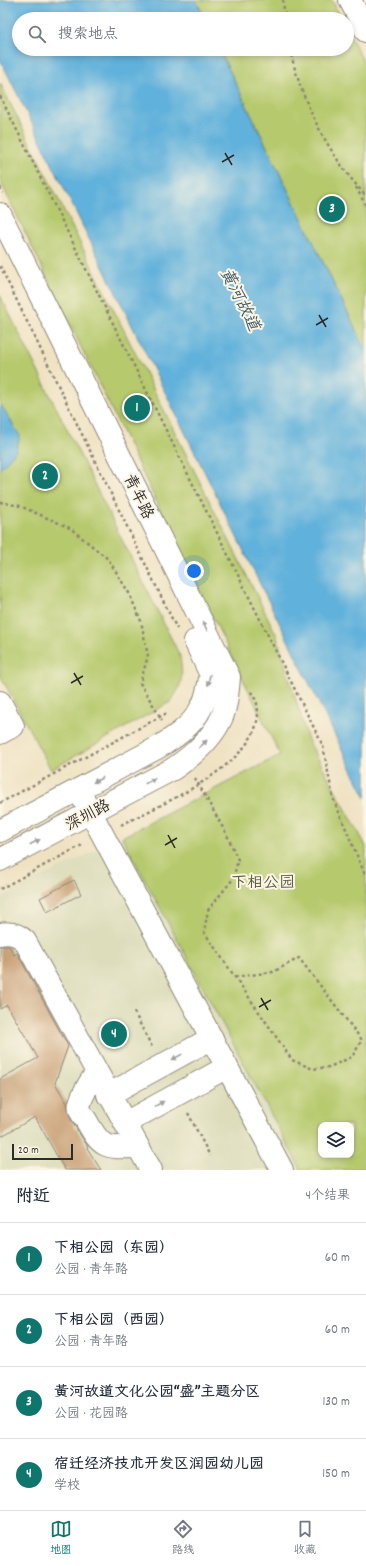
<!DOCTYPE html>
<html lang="zh">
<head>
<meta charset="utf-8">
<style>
  body { margin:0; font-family:Dekko,"LXGW WenKai TC",sans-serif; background:#f6f6f7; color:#1f2937 }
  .controls { position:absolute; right:12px; bottom:12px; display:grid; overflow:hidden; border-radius:8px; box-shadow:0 2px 6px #0003 }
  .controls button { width:36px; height:36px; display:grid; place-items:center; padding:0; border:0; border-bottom:1px solid #e0e1e3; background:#fff; color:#1f2937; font:20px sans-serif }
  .scale { position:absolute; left:12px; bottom:10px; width:61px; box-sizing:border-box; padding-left:4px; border:2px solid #2b2b2b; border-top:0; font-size:11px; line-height:14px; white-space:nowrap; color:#2b2b2b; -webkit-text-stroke:3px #fcf5e5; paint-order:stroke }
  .you { position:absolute; left:194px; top:571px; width:14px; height:14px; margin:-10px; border:3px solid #fff; border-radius:50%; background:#1a73e8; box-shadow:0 0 0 6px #1a73e833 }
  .badge { display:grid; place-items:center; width:26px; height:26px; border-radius:50%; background:#0f766e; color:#fff; font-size:13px; font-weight:700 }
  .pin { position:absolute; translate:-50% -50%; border:2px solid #fff; box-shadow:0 1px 4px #0006 }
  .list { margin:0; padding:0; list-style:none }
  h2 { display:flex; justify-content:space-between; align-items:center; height:52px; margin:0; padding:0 16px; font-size:17px }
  h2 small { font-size:13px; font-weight:400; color:#747a83 }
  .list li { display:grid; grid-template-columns:26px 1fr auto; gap:12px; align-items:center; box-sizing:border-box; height:72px; padding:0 16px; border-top:1px solid #e0e1e3 }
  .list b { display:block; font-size:15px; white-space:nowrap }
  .list p { margin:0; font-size:13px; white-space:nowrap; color:#747a83 }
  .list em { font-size:13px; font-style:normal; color:#747a83 }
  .icon { flex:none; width:22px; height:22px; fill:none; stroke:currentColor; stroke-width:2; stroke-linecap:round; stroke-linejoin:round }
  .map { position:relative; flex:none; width:366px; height:1170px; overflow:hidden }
  .search { position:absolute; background:#fff; box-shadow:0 2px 6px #0003; left:12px; right:12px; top:12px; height:44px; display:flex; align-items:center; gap:10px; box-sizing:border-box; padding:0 14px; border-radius:22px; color:#747a83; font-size:15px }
  .sheet { height:340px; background:#fff }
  nav { display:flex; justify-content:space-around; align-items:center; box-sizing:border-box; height:56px; border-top:1px solid #e0e1e3; background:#fff; font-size:11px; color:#747a83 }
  nav a { display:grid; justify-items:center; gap:2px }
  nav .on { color:#0f766e }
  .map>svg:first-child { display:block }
  .built { fill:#ddddbc }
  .green { fill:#b6c96d; stroke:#707a4c; fill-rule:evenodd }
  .water { fill:#60b1db; stroke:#466e83 }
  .building { fill:#c9a278 }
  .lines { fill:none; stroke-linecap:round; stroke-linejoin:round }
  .minor-casing { stroke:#8d8676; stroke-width:24 }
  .path { stroke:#8d8676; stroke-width:2.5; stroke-dasharray:3 3; stroke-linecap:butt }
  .minor { stroke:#fff; stroke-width:22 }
  .oneway { fill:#a0a0a0 }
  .ticks { fill:none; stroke:#2b2b2b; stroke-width:1.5 }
  .labels { text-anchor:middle; stroke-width:4; stroke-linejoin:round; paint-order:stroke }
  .street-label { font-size:16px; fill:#2b2b2b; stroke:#fcf5e5 }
  .park-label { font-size:16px; fill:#555a3f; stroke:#fcf5e5 }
  .water-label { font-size:17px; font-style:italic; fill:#3e5a69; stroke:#fcf5e5 }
</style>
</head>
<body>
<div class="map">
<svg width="366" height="1170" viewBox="0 0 366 1170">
  <rect width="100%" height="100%" fill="#fcf5e5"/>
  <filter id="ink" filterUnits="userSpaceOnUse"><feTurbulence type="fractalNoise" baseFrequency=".025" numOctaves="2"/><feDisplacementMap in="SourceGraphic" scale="8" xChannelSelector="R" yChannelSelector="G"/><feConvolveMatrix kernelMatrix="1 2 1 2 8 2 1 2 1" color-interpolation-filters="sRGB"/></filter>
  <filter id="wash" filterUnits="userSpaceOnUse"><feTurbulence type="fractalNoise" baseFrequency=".012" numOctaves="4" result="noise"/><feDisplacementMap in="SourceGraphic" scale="16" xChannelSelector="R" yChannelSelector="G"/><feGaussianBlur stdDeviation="0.9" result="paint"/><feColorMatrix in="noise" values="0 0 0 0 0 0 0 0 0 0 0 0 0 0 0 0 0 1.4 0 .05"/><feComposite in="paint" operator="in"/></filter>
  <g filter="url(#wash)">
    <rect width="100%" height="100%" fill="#efe2c2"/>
    <polygon class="built" points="122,837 301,1170 0,1170 0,898"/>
    <g class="green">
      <polygon points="196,0 332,0 342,19 205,19"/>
      <polygon points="347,29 366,67 366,350 219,49 347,49"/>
      <path d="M0,83L276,634L308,740L366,846V1170H301L122,837L280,755L0,181ZM321,1125H351V1155H321Z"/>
      <path d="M0,295L180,656C183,678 183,685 170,702L51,770L0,675Z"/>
    </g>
    <g class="water">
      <polygon points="0,0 196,0 205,19 19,19 19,49 219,49 366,350 366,798 0,59"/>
      <polygon points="0,403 20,436 16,451 0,469"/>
    </g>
    <g id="blocks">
      <g class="building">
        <polygon points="74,880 81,894 47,912 40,898"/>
        <polygon points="0,946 9,946 14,955 17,953 68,1046 55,1083 67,1103 71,1120 88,1147 87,1148 101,1170 65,1170 35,1117 0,1137 0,1079 38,1058 7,1005 0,1009"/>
      </g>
    </g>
  </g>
  <g filter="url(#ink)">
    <use href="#blocks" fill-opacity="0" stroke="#8d8676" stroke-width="1"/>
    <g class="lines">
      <defs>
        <g id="minor">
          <polyline points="350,0 366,31"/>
          <path d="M0,214L229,677C228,690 227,705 222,717C213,738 191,757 173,769L0,860"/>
          <polyline points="0,702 13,726 0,733"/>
          <polyline points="84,800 282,1170"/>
          <path d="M0,831L157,748C174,738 192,726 201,708C207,699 208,686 211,675L195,641"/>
          <path d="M0,934C10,932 18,934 25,941L151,1170"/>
          <path d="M96,1073C90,1082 83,1092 80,1103C78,1109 82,1115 86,1120C102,1149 105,1148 138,1147"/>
          <polyline points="108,1095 212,1038"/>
          <polyline points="125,1123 227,1067"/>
        </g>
      </defs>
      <use href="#minor" class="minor-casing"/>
      <g class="path">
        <polyline points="283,0 285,19"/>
        <path d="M290,49C301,102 330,157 366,196"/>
        <polyline points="0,96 323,746 333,798 366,877"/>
        <polyline points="0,187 3,193"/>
        <polyline points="356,187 366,206"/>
        <polyline points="0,266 177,629"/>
        <polyline points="0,502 20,506 70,528 108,559 129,593 141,621 148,656 140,683 162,720"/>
        <polyline points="195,778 227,835 238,860 233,879 208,910 204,932 292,1060 313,1069 329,1067 352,1057 362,1040 299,958 273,972 235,977"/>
        <polyline points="0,803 169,712"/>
        <path d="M121,825C161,804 269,761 257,704C256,699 252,694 250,690"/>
        <polyline points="0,889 84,844"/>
        <polyline points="134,1012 152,1047"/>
        <polyline points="188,1113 210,1156"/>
      </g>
      <use href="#minor" class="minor"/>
    </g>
    <defs><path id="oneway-solid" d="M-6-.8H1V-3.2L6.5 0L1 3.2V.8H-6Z"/></defs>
    <g class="oneway">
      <use href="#oneway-solid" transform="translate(205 626) rotate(-116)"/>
      <use href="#oneway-solid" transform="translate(209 680) rotate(100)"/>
      <use href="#oneway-solid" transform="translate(203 744) rotate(-44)"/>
      <use href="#oneway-solid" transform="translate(98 780) rotate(152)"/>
      <use href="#oneway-solid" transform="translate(150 781) rotate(-28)"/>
      <use href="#oneway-solid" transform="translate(35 842) rotate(-28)"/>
      <use href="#oneway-solid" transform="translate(177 1057) rotate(151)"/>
      <use href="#oneway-solid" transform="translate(159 1104) rotate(-29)"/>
    </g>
  </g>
  <path class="ticks" d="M225,153L232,165M222,162L234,155M319,315L326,327M316,325L328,318M74,673L81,685M71,683L83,676M168,835L175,848M165,845L177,838M261,998L268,1010M259,1007L271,1000"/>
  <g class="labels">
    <g class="street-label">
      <text transform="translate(140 496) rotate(64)" y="6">青年路</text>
      <text transform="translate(87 814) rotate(-28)" y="6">深圳路</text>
    </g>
    <g class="park-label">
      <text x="263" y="887">下相公园</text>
    </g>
    <g class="water-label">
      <text transform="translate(241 299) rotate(63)" y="6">黄河故道</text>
    </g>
  </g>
</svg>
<div class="controls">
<button><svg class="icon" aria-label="layers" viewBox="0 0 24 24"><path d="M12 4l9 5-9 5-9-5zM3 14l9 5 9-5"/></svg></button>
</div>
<div class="scale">20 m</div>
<div class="you"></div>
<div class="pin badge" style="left:137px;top:408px">1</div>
<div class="pin badge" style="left:45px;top:476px">2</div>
<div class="pin badge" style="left:332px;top:209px">3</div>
<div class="pin badge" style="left:114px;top:1034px">4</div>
<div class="search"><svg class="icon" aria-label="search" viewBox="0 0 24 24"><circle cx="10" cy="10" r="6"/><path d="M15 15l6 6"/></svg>搜索地点</div>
</div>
<section class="sheet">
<h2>附近<small>4个结果</small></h2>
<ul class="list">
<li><span class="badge">1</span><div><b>下相公园（东园）</b><p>公园 · 青年路</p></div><em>60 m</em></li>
<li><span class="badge">2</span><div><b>下相公园（西园）</b><p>公园 · 青年路</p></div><em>60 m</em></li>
<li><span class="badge">3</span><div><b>黄河故道文化公园“盛”主题分区</b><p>公园 · 花园路</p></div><em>130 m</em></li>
<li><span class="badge">4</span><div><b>宿迁经济技术开发区润园幼儿园</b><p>学校</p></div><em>150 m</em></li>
</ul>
</section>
<nav>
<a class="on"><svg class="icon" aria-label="map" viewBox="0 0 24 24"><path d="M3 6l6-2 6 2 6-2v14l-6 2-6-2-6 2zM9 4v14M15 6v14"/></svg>地图</a>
<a><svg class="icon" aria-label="directions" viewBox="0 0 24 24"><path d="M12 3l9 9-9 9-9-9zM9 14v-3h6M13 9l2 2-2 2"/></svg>路线</a>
<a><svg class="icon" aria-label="saved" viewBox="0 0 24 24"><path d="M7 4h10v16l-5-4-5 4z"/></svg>收藏</a>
</nav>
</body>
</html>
